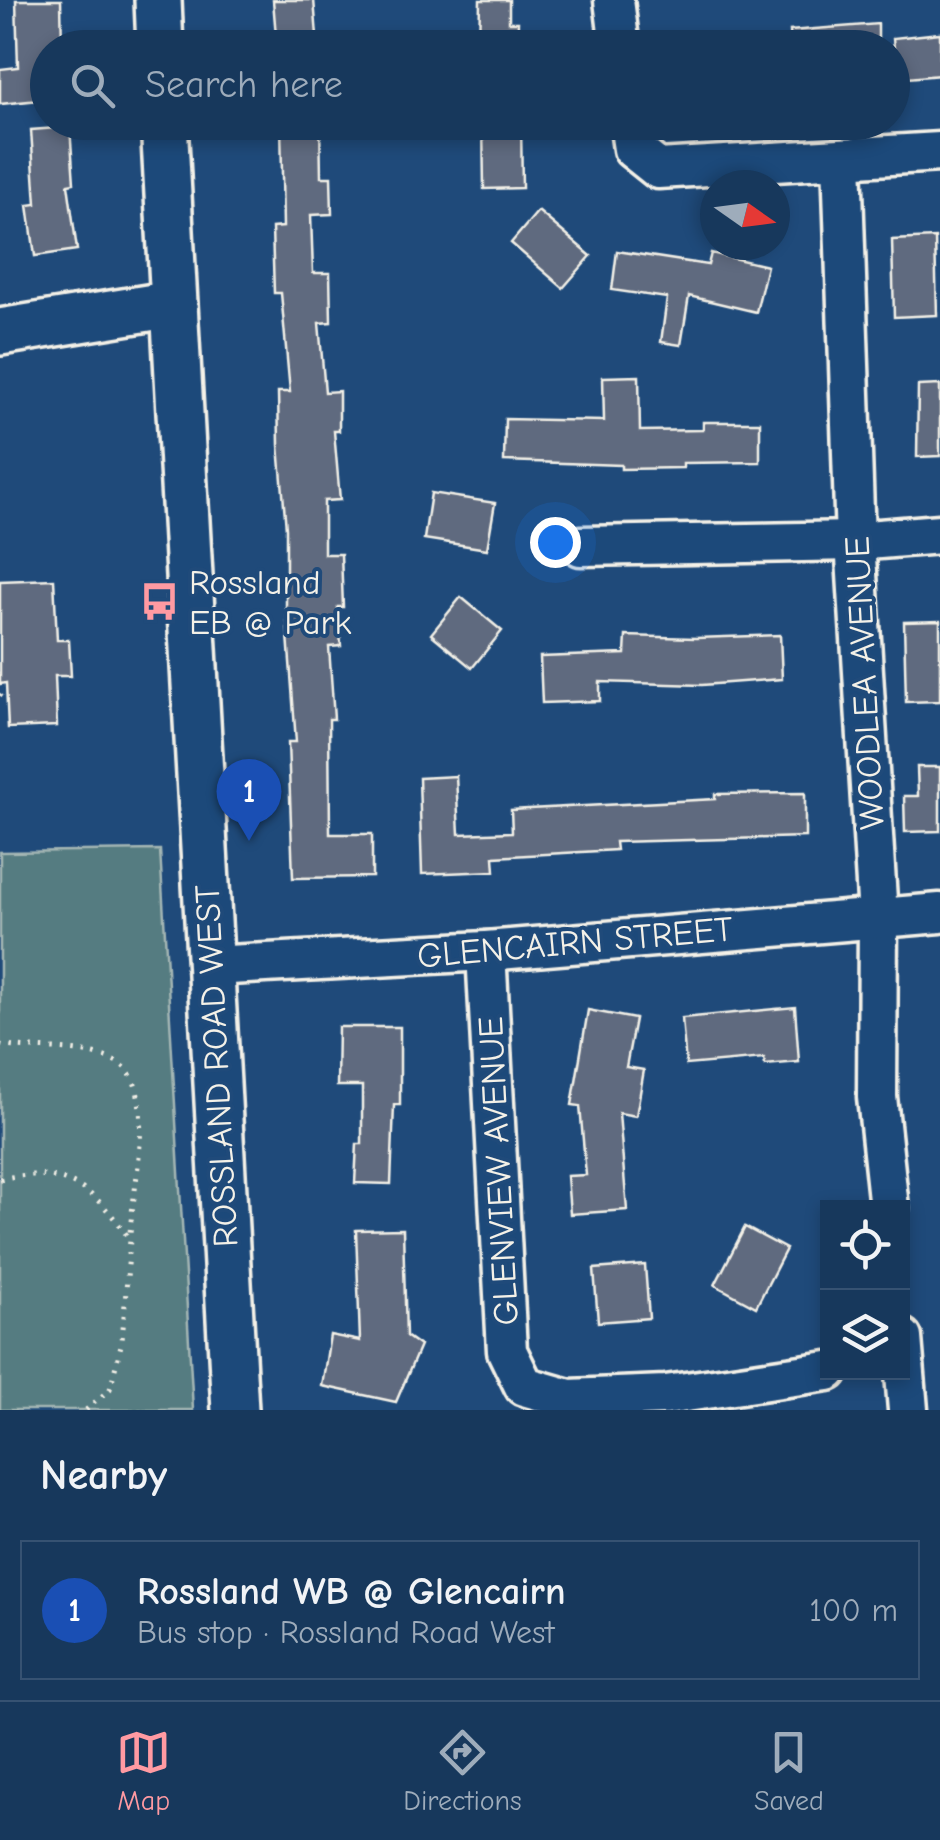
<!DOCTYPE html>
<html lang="en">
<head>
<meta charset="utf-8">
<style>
  body { margin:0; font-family:"Comic Neue",sans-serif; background:#203f62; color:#f1f3f6 }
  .controls { position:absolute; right:30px; bottom:30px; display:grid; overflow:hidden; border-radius:0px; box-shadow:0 5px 15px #0003 }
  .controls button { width:90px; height:90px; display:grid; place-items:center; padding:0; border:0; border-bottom:2px solid #365272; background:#17385c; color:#f1f3f6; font:50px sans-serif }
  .compass { position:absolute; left:700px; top:170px; width:90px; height:90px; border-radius:50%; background:#17385c; box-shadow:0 5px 15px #0003; rotate:104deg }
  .you { position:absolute; left:555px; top:542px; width:35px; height:35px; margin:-25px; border:8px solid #fff; border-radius:50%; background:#1a73e8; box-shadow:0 0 0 15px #1a73e833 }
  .badge { display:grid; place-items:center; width:65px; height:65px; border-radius:50%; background:#ff9aa2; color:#fff; font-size:32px; font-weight:700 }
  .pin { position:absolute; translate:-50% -82px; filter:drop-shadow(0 2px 5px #0008) }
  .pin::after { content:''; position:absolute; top:52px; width:35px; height:30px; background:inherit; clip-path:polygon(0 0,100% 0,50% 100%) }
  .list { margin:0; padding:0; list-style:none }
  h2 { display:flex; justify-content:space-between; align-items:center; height:130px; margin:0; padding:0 40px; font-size:42px }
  h2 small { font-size:32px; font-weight:400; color:#9eacbb }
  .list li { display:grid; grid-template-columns:65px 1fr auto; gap:30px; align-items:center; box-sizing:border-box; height:140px; margin:0 20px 20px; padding:0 20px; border:2px solid #365272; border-radius:0px }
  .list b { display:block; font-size:38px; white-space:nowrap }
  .list p { margin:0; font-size:32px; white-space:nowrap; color:#9eacbb }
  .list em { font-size:32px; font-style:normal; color:#9eacbb }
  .icon { flex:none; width:55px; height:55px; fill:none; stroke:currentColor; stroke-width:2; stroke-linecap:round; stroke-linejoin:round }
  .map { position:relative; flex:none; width:940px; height:1410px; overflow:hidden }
  .search { position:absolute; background:#17385c; box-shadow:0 5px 15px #0003; left:30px; right:30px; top:30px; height:110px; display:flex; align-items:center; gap:25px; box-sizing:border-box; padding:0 35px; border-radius:55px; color:#9eacbb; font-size:38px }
  .sheet { height:290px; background:#17385c }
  nav { display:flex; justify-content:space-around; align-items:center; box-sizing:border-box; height:140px; border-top:2px solid #365272; background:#17385c; font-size:28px; color:#9eacbb }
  nav a { display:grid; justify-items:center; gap:5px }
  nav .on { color:#ff9aa2 }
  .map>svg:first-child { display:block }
  .green { fill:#557b81; stroke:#a4b6b4; stroke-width:2.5 }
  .building { fill:#5f6b7f; stroke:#f4f1e8; stroke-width:2.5 }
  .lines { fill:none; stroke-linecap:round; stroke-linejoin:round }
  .minor-casing { stroke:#f4f1e8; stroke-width:45 }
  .major-casing { stroke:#f4f1e8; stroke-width:52 }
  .path { stroke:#f4f1e8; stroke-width:5; stroke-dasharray:2.5 8; stroke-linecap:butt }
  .minor { stroke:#1f4a7a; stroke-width:38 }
  .major { stroke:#1f4a7a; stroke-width:45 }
  .labels { text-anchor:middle; stroke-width:8; stroke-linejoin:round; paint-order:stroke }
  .poi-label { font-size:35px; fill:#f4f1e8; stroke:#1f4a7a; text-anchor:start }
  .street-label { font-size:35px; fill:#f4f1e8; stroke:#1f4a7a }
</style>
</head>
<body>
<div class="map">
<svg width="940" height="1410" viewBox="0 0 940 1410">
  <rect width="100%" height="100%" fill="#1f4a7a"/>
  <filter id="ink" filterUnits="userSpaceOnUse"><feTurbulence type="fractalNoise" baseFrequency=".01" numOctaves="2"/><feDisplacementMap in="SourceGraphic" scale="20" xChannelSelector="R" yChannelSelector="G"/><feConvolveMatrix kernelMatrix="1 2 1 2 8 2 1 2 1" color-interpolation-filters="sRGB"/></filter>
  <g filter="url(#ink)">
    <polygon class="green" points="160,850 193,1410 0,1410 0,852"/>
    <g class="building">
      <polygon points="16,0 61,0 62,48 48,48 48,99 0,104 0,69 18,67"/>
      <polygon points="273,0 314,0 318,48 277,48"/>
      <polygon points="480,0 509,0 509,22 518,22 517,48 479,48"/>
      <polygon points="878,24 878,48 791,48 790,31"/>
      <polygon points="940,33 940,75 897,79 893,38"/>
      <polygon points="281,122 320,122 321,177 331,177 332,214 311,215 313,273 330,273 331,322 319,323 325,392 339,391 339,431 334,431 340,500 324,501 324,554 341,554 343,607 338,607 341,646 329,647 334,719 329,719 330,834 372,834 372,877 293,878 288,742 296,742 286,608 286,529 279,445 278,392 290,392 281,293 274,293 272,228 283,227"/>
      <polygon points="483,122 521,122 522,188 484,189"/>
      <polygon points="70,127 74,183 68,184 77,250 35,256 28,205 36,204 31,130"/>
      <polygon points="538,211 591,256 563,288 511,243"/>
      <polygon points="935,238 937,315 894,317 892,240"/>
      <polygon points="617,251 708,265 711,253 767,266 756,312 689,296 681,345 661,342 667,298 612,290"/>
      <polygon points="639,376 640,431 703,430 703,422 760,422 760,462 683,463 683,468 621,469 621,465 504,461 505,419 604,421 603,377"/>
      <polygon points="940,385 940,456 917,457 918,386"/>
      <polygon points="431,493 495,503 487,549 424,539"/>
      <polygon points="54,579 57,640 69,640 71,676 55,676 57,726 8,728 6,683 0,684 0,581"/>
      <polygon points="461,597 502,631 472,668 431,634"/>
      <polygon points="940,621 940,701 906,702 904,622"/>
      <polygon points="780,635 782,679 702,685 600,682 600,701 542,703 540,657 625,654 626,636 696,638"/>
      <polygon points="917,767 940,767 940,831 905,832 904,796 918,796"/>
      <polygon points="456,776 459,834 512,832 511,810 715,799 715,794 805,793 805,837 615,842 616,850 494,857 495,871 422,874 419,778"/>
      <polygon points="795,1007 799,1062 765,1065 764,1058 686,1065 682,1018"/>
      <polygon points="588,1010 635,1019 626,1067 644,1070 636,1116 619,1113 627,1210 570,1214 567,1176 586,1175 580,1106 572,1105"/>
      <polygon points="338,1027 400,1027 400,1105 394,1105 391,1184 355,1183 357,1144 362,1144 362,1086 337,1086"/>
      <polygon points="745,1227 786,1249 756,1307 715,1285"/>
      <polygon points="403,1229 406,1336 420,1346 396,1402 322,1386 330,1335 360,1341 356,1230"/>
      <polygon points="645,1265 649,1318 598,1322 594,1269"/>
    </g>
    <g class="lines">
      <defs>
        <g id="minor">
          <polyline points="614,0 620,48"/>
          <polyline points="629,122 633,149 658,169 940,152"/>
          <polyline points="842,159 855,541 878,917 877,1097 889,1208"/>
          <polyline points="581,546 855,541 940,534"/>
          <polyline points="486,951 507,1351 524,1386 569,1399 666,1395 828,1371"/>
          <polyline points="210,966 486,951 940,913"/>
          <polyline points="902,1338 908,1410"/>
        </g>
        <g id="major">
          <polyline points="158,0 160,48"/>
          <polyline points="164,122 235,1410"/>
          <polyline points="0,332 173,304"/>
        </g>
      </defs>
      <use href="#minor" class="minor-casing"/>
      <use href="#major" class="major-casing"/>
      <g class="path">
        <polyline points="0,696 5,688"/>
        <path d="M0,1045C36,1051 81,1045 115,1061C162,1082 130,1197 130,1237"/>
        <path d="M0,1179C64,1165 96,1189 130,1240L122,1341L110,1389L86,1410"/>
      </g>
      <use href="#minor" class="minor"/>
      <use href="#major" class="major"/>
    </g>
  </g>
  <defs>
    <symbol id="bus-bare" viewBox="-9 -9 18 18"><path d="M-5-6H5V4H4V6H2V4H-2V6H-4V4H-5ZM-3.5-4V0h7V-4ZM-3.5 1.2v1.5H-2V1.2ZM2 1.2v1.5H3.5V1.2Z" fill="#ff9aa2" stroke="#1f4a7a" stroke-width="2.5" paint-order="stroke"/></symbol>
  </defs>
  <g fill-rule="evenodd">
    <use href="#bus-bare" x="132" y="574" width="55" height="55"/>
  </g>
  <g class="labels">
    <g class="poi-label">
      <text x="189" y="594">Rossland<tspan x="189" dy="40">EB @ Park</tspan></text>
    </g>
    <g class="street-label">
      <text transform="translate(864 683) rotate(-93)" y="12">WOODLEA AVENUE</text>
      <text transform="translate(575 942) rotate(-5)" y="12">GLENCAIRN STREET</text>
      <text transform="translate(216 1066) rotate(-93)" y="12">ROSSLAND ROAD WEST</text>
      <text transform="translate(498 1171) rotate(-93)" y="12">GLENVIEW AVENUE</text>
    </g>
  </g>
</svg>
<div class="controls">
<button><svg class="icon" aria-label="locate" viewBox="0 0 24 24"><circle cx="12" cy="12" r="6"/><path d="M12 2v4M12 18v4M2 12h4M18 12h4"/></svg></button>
<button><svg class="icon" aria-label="layers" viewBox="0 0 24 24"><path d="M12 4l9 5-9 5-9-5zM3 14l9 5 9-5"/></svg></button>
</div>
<svg class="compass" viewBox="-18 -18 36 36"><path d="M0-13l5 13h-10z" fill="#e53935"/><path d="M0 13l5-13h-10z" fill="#9eacbb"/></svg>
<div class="you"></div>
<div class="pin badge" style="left:249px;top:841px;background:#1a4fb4">1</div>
<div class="search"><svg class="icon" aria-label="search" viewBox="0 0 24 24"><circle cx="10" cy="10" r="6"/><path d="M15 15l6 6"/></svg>Search here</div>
</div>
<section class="sheet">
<h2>Nearby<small></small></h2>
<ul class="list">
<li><span class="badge" style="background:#1a4fb4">1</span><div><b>Rossland WB @ Glencairn</b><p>Bus stop · Rossland Road West</p></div><em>100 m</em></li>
</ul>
</section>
<nav>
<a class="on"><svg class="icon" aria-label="map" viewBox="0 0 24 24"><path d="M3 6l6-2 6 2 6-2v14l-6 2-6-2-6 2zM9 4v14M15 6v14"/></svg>Map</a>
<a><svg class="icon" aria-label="directions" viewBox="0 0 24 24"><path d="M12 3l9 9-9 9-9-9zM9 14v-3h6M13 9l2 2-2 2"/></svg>Directions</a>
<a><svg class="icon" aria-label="saved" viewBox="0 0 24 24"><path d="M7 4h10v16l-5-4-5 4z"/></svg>Saved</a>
</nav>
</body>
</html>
